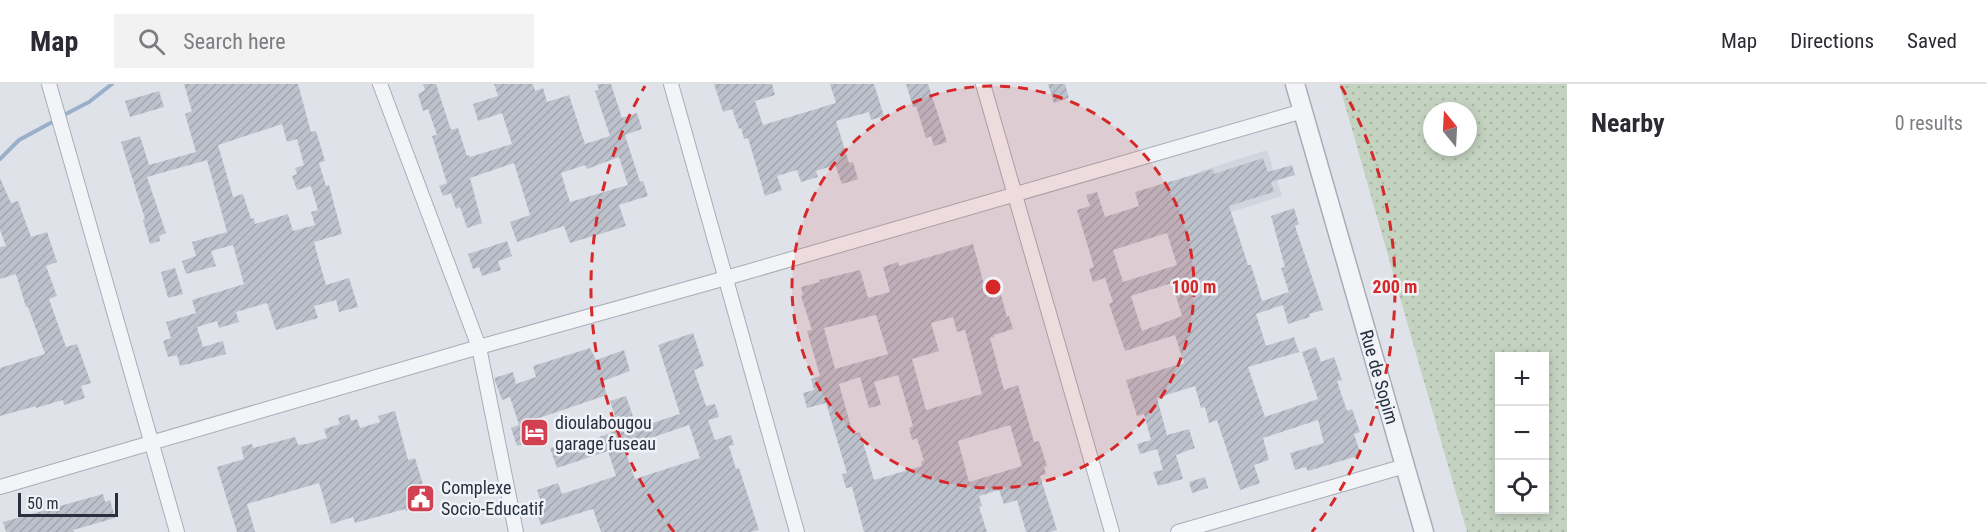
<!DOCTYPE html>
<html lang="en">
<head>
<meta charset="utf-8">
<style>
  body { margin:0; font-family:"Roboto Condensed",sans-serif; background:#f2f2f3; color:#2b2b33 }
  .controls { position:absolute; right:18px; bottom:18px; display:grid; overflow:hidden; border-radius:0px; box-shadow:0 3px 9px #0003 }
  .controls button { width:54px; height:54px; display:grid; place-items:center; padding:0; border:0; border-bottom:2px solid #e1e1e2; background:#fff; color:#2b2b33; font:30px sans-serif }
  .compass { position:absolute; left:1423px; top:18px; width:54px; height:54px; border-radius:50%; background:#fff; box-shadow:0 3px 9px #0003; rotate:342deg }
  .scale { position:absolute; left:18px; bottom:15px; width:100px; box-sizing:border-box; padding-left:6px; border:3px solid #283040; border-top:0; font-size:16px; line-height:21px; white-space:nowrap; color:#283040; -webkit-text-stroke:4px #eff2f6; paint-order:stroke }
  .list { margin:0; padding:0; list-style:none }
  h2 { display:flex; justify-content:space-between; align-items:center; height:78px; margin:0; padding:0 24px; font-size:26px }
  h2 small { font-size:20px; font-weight:400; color:#7c7c81 }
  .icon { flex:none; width:33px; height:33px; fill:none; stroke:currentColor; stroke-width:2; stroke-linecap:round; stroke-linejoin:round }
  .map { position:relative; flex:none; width:1567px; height:448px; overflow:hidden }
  header { display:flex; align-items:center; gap:36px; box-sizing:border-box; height:84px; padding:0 30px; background:#fff; border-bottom:2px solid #e1e1e2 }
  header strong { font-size:28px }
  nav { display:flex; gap:33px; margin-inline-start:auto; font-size:21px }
  .search { width:420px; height:54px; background:#f2f2f3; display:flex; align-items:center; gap:15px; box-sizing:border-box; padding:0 21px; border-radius:0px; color:#7c7c81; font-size:22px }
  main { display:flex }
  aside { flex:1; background:#fff }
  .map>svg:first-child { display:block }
  .built { fill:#d1d5de }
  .park { fill:url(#park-dots); fill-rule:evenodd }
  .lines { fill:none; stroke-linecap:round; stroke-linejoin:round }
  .stream { stroke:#99afca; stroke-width:4 }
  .building { fill:url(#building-hatch); fill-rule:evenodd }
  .minor-casing { stroke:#a8adb6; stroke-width:16 }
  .tertiary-casing { stroke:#a8adb6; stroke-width:21 }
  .minor { stroke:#f2f4f7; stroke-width:14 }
  .tertiary { stroke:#f2f4f7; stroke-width:18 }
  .ring { fill:none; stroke:#d62828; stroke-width:3; stroke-dasharray:10 8 }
  .labels { text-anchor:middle; stroke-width:5; stroke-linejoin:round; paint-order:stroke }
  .street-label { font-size:18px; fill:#283040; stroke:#eff2f6 }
  .poi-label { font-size:18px; fill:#283040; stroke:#eff2f6; text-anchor:start }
  .centre { fill:#d62828; stroke:#eff2f6; stroke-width:3 }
  .ring-label { font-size:18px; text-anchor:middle; font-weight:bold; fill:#d62828; stroke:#eff2f6; stroke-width:5; stroke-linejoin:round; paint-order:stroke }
</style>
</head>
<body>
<header>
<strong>Map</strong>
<div class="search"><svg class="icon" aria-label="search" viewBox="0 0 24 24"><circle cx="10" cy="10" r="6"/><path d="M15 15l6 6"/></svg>Search here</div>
<nav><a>Map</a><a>Directions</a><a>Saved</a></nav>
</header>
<main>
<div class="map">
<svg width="1567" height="448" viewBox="0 0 1567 448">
  <defs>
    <pattern id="park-dots" width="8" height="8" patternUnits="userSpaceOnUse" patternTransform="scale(1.5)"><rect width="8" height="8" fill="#c4d3c0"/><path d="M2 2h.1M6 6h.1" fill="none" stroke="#a8b5a6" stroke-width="1.8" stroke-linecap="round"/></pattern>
    <pattern id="building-hatch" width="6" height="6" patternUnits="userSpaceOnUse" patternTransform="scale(1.5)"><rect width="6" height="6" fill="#bcc1cc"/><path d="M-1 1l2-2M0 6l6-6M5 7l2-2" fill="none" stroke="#a2a6b0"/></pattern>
  </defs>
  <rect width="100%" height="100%" fill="#dfe3e9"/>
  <polygon class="built" points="1267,66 1282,112 1212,134 1198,88"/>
  <path class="park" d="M1339,0H1567V448H1467ZM1432,27H1468V63H1432ZM1500,272H1544V426H1500Z"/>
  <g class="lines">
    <g class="stream">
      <polyline points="62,32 89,18 112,0"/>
      <polyline points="0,75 19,56 56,36"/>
    </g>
  </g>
  <g class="building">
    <path d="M184,0H298L311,48L316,47L325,77L319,79L326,102L329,101L342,150L314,158L319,177L326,201L349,194L358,223L339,228L336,216L314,222L318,234L276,246L267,219L236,228L239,238L219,244L217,237L197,243L203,263L223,257L226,270L180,282L177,271L168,273L163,257L171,254L166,238L196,229L192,216L244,200L233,161L211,167L216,182L186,190L182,177L196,172L192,158L227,148L207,76L147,93L166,149L159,152L160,157L150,160L143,136L145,135L121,58L140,52L149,81L196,68L185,30L192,27ZM282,40L287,58L297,55L304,81L295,84L297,90L292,92L297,106L311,102L318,126L311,128L315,141L293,147L288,130L255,140L254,134L251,135L243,110L233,113L232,109L218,61Z"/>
    <path d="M423,0H436L451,46L458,44L467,72L469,71L470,73L512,60L502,29L478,37L473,20L498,12L494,0H533L535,7L543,4L547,18L569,11L585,60L610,52L595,7L599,6L597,0H611L622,34L637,29L642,45L625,51L640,98L643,97L648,112L619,121L626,142L570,159L564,142L517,158L510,138L530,131L514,79L470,94L482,139L467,144L460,123L456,125L451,109L443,112L439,102L447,99L432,52L437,51L428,25L423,27L418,10L425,6ZM619,73L628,101L570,118L561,89L585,81L587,85Z"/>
    <polygon points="714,0 772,0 775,11 755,17 763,41 836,19 830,0 874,0 884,32 871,36 869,28 836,37 849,79 853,78 858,95 842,100 835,81 816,87 818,93 801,98 797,86 777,92 782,106 765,112 748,54 744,55 741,44 739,45 732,25 723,28"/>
    <polygon points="906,0 928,0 947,58 934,62 931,52 926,54 916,22 913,23"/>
    <polygon points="1048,0 1065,0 1069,14 1054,19"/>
    <polygon points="159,7 164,23 130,33 125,17"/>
    <path d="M1263,74L1268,88L1292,81L1295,91L1271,98L1274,108L1229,122L1248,181H1251L1262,217L1289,208L1281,184L1285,183L1271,132L1294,124L1299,140L1295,142L1323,226L1309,230L1310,233L1288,240L1283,221L1256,230L1266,262L1294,253L1299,268L1248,283L1265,333L1318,315L1302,268L1316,263L1321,278L1334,273L1342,296L1337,297L1347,327L1352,325L1360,348L1354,350L1361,371L1308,387L1306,383L1295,386L1290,369L1324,359L1318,336L1263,354L1269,376L1254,381L1260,399L1240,406L1217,336L1209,339L1205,323L1201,324L1195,302L1157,314L1167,351L1189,345L1195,364L1176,371L1183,395L1158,402L1153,388L1163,386L1157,365L1140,370L1137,360L1151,356L1144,330L1137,332L1126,296L1184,279L1175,251L1125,267L1109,220L1113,218L1105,194L1093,198L1089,185L1094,183L1077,126L1090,122L1086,111L1097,108L1105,133L1139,122L1135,108L1213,85L1214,90ZM1167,149L1177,181L1123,198L1113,166ZM1172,199L1182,232L1142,247L1131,212Z"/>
    <polygon points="0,94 11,119 18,117 31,153 47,148 57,178 46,182 57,212 49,215 66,263 77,260 91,299 81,302 85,314 64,321 63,316 36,324 36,322 0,332 0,284 45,270 28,223 26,223 16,190 0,195 0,163 6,162 0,146"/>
    <polygon points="507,157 512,172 498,177 501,186 482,192 479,183 473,185 468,170"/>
    <path d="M973,160L985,204L998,200L1007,233L1009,232L1013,245L994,251V253L990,254L1004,306L1018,301L1034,358L1039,357L1047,382L1044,383L1046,390L1040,392L1057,446L1050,448H1026L1017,416L1004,420L999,406L979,412L982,422L979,423L987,448H864L852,403L846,404L842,390L847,389L826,319L807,324L803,309L814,306L811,295L820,292L807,247L812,246L801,212L803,211L801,203L820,198L819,196L860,186L868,214L890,208L883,183L898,178L899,182ZM876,231L888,270L835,285L824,244ZM953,233L957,248L965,246L982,310L926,326L912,275L939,267L931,239ZM898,291L913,342L909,344L912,356L917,354L924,377L921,378L922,382L874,396L860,348L853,350L839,300L860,293L869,324L881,321L874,298ZM1010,341L1022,382L969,398L958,357Z"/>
    <polygon points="175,184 183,210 168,214 161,188"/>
    <path d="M693,249L704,282L694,286L706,322L715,320L719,333L708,336L715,356L731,351L734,361L729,362L736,385L739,384L759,446L750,448H601L593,425L541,441L536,427L543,424L537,406L558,399L562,410L616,392L608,367L557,384L550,364L563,360L565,365L611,349L610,347L619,344L610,317L626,312L637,344L680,330L658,261ZM689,341L700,374L635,395L624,363Z"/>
    <polygon points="590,264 596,276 624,266 630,287 603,297 607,311 533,336 539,355 517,362 511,344 519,341 510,313 502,316 494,294 513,288 516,300 536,293 533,282"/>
    <polygon points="395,327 408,376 415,374 429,421 405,427 405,425 355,439 353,433 331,440 319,399 247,420 255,448 237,448 217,383 244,375 241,363 252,360 253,364 295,353 298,361 306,360 327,354 324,345 340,340 338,334 349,330 351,337 357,335 360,344 380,338 378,332"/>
    <polygon points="1205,393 1208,404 1192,409 1189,398"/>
    <polygon points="103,410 105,418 110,416 115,434 73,446 74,448 6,448 3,438"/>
  </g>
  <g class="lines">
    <defs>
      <g id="minor">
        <polyline points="49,0 177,448"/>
        <polyline points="380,0 479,263 516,448"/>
        <polyline points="671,0 797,448"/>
        <polyline points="983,0 1112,448"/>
        <polyline points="0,403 479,263 726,194 1303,27"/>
        <polyline points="1178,448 1405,382"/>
      </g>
      <polyline id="tertiary" points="1295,0 1424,448"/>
    </defs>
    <use href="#minor" class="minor-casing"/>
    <use href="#tertiary" class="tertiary-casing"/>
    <use href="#minor" class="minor"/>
    <use href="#tertiary" class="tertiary"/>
  </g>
  <circle cx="993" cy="203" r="201" fill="#d62828" fill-opacity=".12"/>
  <g class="ring">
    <circle cx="993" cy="203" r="201"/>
    <path d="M674 448A402 402 0 0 1 645 2M1341 2A402 402 0 0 1 1312 448"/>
  </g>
  <defs>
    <symbol id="hotel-square" viewBox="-11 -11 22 22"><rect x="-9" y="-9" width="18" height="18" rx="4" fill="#d14151" stroke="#eff2f6"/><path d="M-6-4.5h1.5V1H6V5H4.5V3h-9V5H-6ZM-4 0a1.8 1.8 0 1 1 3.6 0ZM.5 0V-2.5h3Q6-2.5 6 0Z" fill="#fff"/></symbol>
    <symbol id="civic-square" viewBox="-11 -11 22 22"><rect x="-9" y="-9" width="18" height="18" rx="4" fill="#d14151" stroke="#eff2f6"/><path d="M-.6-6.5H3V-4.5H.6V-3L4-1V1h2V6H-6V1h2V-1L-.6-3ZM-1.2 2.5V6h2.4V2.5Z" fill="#fff"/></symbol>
  </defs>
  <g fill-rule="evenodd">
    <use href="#hotel-square" x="518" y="332" width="33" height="33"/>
    <use href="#civic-square" x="404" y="398" width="33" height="33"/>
  </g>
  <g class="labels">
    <g class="street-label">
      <text transform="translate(1379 293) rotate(74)" y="6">Rue de Sopim</text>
    </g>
    <g class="poi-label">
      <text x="555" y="345">dioulabougou<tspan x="555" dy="21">garage fuseau</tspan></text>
      <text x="441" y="410">Complexe<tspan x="441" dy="21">Socio-Educatif</tspan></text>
    </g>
  </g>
  <circle cx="993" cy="203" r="9" class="centre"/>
  <g class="ring-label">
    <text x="1194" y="209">100 m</text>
    <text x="1395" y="209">200 m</text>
  </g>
</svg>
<div class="controls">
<button>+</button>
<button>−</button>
<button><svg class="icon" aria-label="locate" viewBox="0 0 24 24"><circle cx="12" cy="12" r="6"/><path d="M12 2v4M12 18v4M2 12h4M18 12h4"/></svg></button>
</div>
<svg class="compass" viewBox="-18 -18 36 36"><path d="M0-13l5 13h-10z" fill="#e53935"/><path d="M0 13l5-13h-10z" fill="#7c7c81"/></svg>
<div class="scale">50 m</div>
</div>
<aside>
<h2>Nearby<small>0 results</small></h2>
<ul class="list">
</ul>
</aside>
</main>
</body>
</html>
